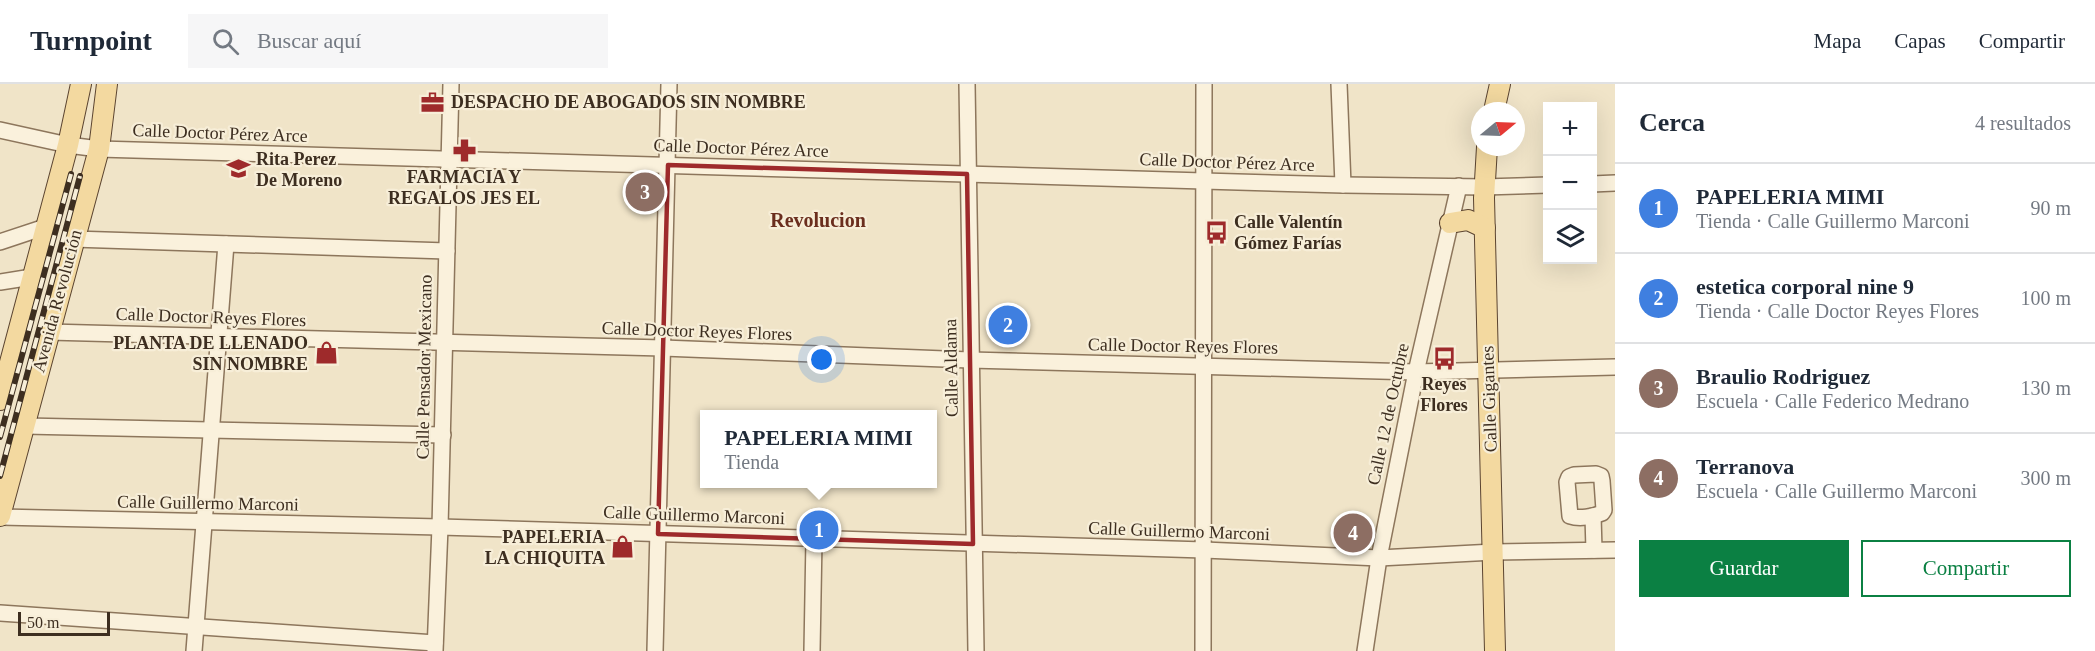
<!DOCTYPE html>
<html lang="es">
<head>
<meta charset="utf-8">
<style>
  body { margin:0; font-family:Georgia,serif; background:#f6f6f7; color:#1f2937 }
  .controls { position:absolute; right:18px; top:18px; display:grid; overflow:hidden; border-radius:0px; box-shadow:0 6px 24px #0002 }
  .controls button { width:54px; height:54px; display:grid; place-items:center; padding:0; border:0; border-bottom:2px solid #e0e1e3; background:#fff; color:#1f2937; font:30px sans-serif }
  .compass { position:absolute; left:1471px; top:18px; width:54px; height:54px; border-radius:50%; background:#fff; box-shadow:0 6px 24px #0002; rotate:71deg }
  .scale { position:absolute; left:18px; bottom:15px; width:92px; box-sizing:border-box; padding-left:6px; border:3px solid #3d2e20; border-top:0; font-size:16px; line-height:21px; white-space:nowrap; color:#3d2e20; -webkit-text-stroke:4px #f7eed8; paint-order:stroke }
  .you { position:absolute; left:822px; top:276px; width:21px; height:21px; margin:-15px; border:4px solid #fff; border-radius:50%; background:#1a73e8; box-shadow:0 0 0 9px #1a73e833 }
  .badge { display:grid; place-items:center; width:39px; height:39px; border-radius:50%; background:#0b8043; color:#fff; font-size:20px; font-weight:700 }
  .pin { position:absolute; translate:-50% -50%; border:3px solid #fff; box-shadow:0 2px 6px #0006 }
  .popup { position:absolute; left:700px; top:326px; width:237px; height:78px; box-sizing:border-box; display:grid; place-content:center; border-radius:0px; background:#fff; filter:drop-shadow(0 2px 4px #0005); font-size:20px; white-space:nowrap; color:#747a83 }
  .popup b { font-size:22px; color:#1f2937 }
  .popup::after { content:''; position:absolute; left:50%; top:100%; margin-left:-12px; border:12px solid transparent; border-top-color:#fff }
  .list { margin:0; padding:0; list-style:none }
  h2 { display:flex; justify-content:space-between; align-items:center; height:78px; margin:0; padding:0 24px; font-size:26px }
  h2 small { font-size:20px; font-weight:400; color:#747a83 }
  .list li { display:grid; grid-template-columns:39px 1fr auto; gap:18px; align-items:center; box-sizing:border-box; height:90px; padding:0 24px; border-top:2px solid #e0e1e3 }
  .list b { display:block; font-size:22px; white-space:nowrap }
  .list p { margin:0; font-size:20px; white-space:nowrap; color:#747a83 }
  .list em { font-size:20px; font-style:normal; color:#747a83 }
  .actions { display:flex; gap:12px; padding:18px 24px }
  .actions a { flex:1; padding:14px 0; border:2px solid #0b8043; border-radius:0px; text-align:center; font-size:21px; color:#0b8043 }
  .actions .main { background:#0b8043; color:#fff }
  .icon { flex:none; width:33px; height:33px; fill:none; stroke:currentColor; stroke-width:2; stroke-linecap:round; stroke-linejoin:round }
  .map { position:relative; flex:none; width:1615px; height:567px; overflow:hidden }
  header { display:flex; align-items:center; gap:36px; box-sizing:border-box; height:84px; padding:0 30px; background:#fff; border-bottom:2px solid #e0e1e3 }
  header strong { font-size:28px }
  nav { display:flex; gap:33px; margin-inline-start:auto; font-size:21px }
  .search { width:420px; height:54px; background:#f6f6f7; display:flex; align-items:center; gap:15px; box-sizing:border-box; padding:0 21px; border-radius:0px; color:#747a83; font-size:22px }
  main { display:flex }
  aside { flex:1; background:#fff }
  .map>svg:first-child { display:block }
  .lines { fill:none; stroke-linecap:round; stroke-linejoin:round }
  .minor-casing { stroke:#8d765c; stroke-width:18 }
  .major-casing { stroke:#5b4430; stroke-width:22 }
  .minor { stroke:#faf1dc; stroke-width:15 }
  .major { stroke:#f3d9a0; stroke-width:20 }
  .rail-casing { stroke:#3d2e20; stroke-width:6 }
  .rail { stroke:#f7eed8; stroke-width:4; stroke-dasharray:11; stroke-linecap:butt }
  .marked { fill:none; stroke:#9e2a2b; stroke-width:4.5; stroke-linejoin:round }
  .labels { text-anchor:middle; stroke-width:4.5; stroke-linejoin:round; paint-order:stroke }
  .poi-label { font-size:18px; font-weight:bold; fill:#3d2e20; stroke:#f7eed8; text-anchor:start }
  .street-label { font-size:18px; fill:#3d2e20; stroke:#f7eed8 }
  .neighbourhood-label { font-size:20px; font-weight:bold; fill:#6b2e1e; stroke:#f7eed8 }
</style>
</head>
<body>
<header>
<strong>Turnpoint</strong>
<div class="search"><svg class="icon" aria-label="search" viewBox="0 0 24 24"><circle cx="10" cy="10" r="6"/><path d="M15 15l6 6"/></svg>Buscar aquí</div>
<nav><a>Mapa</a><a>Capas</a><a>Compartir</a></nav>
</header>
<main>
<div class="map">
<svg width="1615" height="567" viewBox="0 0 1615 567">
  <rect width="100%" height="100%" fill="#f0e4c8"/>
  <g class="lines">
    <defs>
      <g id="minor">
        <polyline points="967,0 976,567"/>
        <polyline points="1339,0 1343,101"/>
        <polyline points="0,46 68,61 99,65 1343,101 1484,103 1548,101"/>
        <polyline points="1592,100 1615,99"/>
        <polyline points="73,155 447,167"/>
        <polyline points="0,158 45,143"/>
        <polyline points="0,198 32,193"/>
        <polyline points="49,248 663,264 970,276 1416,288 1615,283"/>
        <polyline points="25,342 443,351"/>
        <path d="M1596,390L1601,392L1602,397L1604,426L1602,429C1593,433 1579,435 1570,432L1567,398L1569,393L1574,391Z"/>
        <polyline points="1593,432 1594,466"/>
        <polyline points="0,433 440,443 1204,466 1379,474 1494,468 1615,466"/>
        <polyline points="0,529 435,559"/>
        <polyline points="194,567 226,160"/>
        <polyline points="435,567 440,443 451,0"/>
        <polyline points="655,567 669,0"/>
        <polyline points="812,567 814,455"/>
        <polyline points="1203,567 1204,0"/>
        <polyline points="1365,567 1379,474 1416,288 1459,102"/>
      </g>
      <g id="major">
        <polyline points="1494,27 1500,0"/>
        <polyline points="1487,63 1484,114 1495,567"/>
        <polyline points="1450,139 1468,136 1485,144"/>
        <polyline points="0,316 68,61 81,0"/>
        <polyline points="0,432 99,65 107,0"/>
      </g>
    </defs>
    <use href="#minor" class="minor-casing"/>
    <use href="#major" class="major-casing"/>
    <use href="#minor" class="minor"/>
    <use href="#major" class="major"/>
    <defs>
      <g id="rail">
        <polyline points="0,353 71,90"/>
        <polyline points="0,392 80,92"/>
      </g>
    </defs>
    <use href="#rail" class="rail-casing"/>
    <use href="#rail" class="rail"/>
  </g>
  <path class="marked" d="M668,81L967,90L973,460L658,450Z"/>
  <defs>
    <symbol id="office-bare" viewBox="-9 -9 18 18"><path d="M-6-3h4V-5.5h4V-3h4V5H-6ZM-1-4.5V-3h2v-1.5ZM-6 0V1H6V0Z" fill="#9e2a2b" stroke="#f7eed8" stroke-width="2.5" paint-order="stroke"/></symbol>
    <symbol id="pharmacy-bare" viewBox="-9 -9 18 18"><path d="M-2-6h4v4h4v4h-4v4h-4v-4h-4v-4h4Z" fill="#9e2a2b" stroke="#f7eed8" stroke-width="2.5" paint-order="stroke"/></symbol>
    <symbol id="school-bare" viewBox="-9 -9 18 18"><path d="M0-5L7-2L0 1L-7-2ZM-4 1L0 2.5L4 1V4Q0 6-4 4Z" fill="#9e2a2b" stroke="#f7eed8" stroke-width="2.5" paint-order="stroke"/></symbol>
    <symbol id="bus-bare" viewBox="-9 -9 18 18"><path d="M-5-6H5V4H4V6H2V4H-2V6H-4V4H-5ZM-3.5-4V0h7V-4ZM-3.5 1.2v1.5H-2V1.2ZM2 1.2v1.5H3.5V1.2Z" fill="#9e2a2b" stroke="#f7eed8" stroke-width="2.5" paint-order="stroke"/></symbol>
    <symbol id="shop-bare" viewBox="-9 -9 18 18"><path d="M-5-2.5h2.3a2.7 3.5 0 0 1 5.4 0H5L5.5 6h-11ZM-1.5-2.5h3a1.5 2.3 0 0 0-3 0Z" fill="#9e2a2b" stroke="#f7eed8" stroke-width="2.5" paint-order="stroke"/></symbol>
  </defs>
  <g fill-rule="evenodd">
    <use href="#office-bare" x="416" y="2" width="33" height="33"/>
    <use href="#pharmacy-bare" x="448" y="50" width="33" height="33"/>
    <use href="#school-bare" x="222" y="68" width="33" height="33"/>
    <use href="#bus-bare" x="1200" y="132" width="33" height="33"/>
    <use href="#shop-bare" x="310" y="252" width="33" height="33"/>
    <use href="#bus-bare" x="1428" y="258" width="33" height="33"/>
    <use href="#shop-bare" x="606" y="446" width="33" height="33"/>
  </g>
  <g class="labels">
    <g class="poi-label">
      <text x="451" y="24">DESPACHO DE ABOGADOS SIN NOMBRE</text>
      <text x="256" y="81">Rita Perez<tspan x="256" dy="21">De Moreno</tspan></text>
      <text x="464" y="99" text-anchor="middle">FARMACIA Y<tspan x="464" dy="21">REGALOS JES EL</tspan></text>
      <text x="1234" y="144">Calle Valentín<tspan x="1234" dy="21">Gómez Farías</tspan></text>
      <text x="308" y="265" text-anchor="end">PLANTA DE LLENADO<tspan x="308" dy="21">SIN NOMBRE</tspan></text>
      <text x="1444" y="306" text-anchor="middle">Reyes<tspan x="1444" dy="21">Flores</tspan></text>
      <text x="605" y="459" text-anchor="end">PAPELERIA<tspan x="605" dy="21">LA CHIQUITA</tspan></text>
    </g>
    <g class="street-label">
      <text transform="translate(220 49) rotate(2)" y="6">Calle Doctor Pérez Arce</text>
      <text transform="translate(741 64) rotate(2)" y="6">Calle Doctor Pérez Arce</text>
      <text transform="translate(1227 78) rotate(2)" y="6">Calle Doctor Pérez Arce</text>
      <text transform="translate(57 217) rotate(-75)" y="6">Avenida Revolución</text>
      <text transform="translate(211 233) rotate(2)" y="6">Calle Doctor Reyes Flores</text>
      <text transform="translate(697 247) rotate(2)" y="6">Calle Doctor Reyes Flores</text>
      <text transform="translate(1183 262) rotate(1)" y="6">Calle Doctor Reyes Flores</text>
      <text transform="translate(424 283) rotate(-89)" y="6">Calle Pensador Mexicano</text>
      <text transform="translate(951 284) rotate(-91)" y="6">Calle Aldama</text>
      <text transform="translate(1489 315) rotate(-92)" y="6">Calle Gigantes</text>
      <text transform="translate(1388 330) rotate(-78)" y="6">Calle 12 de Octubre</text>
      <text transform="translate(208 419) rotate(1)" y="6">Calle Guillermo Marconi</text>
      <text transform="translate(694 431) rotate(2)" y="6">Calle Guillermo Marconi</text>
      <text transform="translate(1179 447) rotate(2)" y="6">Calle Guillermo Marconi</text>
    </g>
    <g class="neighbourhood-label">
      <text x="818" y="143">Revolucion</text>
    </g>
  </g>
</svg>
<div class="controls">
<button>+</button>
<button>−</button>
<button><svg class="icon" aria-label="layers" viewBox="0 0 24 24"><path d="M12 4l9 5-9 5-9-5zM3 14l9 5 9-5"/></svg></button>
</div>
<svg class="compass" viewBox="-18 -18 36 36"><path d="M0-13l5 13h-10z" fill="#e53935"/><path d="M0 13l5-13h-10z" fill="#747a83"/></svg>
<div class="scale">50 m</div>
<div class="you"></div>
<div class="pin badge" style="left:819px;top:446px;background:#3f7fe0">1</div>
<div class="popup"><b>PAPELERIA MIMI</b>Tienda</div>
<div class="pin badge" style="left:1008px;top:241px;background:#3f7fe0">2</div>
<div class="pin badge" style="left:645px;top:108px;background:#8d6e63">3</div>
<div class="pin badge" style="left:1353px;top:449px;background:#8d6e63">4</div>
</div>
<aside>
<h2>Cerca<small>4 resultados</small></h2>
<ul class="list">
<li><span class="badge" style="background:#3f7fe0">1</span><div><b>PAPELERIA MIMI</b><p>Tienda · Calle Guillermo Marconi</p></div><em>90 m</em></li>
<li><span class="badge" style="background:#3f7fe0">2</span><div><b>estetica corporal nine 9</b><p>Tienda · Calle Doctor Reyes Flores</p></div><em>100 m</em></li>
<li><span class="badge" style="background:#8d6e63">3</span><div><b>Braulio Rodriguez</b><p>Escuela · Calle Federico Medrano</p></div><em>130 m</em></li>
<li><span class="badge" style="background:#8d6e63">4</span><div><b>Terranova</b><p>Escuela · Calle Guillermo Marconi</p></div><em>300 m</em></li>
</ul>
<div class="actions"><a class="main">Guardar</a><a>Compartir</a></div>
</aside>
</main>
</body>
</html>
